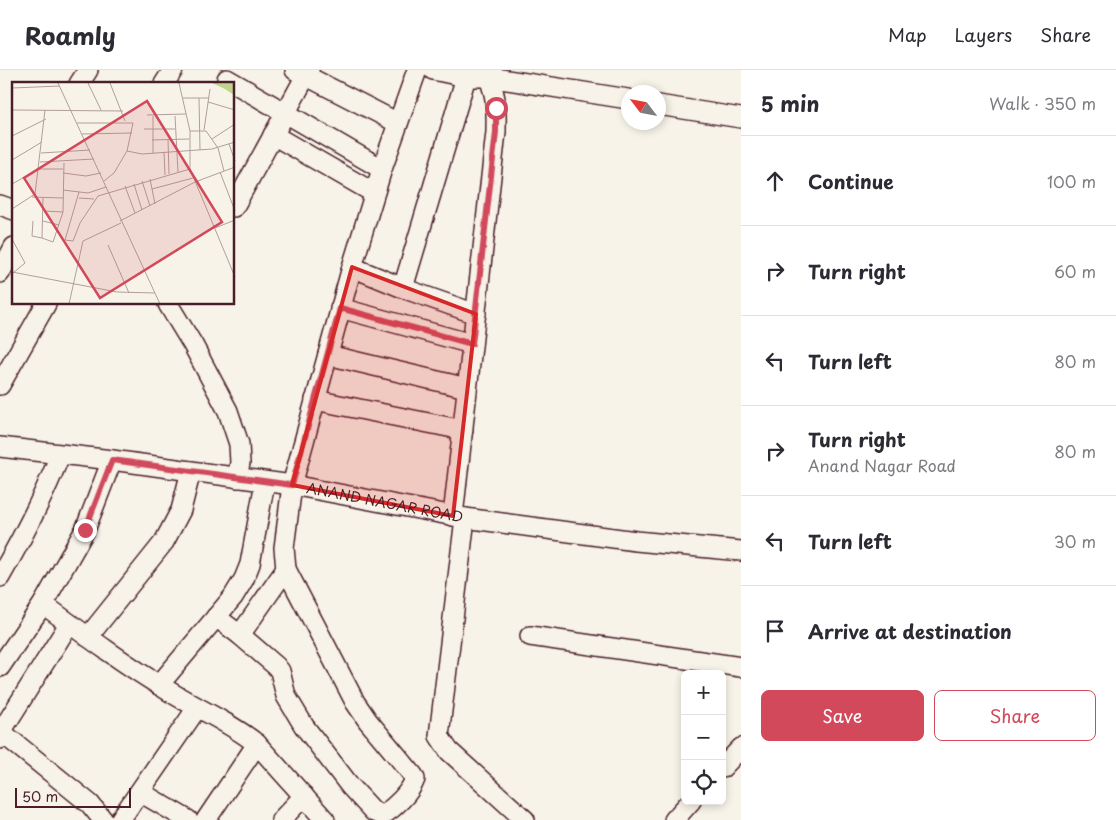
<!DOCTYPE html>
<html lang="en">
<head>
<meta charset="utf-8">
<style>
  body { margin:0; font-family:"Playpen Sans",sans-serif; background:#f7f7f7; color:#2b2b33 }
  .controls { position:absolute; right:15px; bottom:15px; display:grid; overflow:hidden; border-radius:8px; box-shadow:0 2px 8px #0003 }
  .controls button { width:45px; height:45px; display:grid; place-items:center; padding:0; border:0; border-bottom:1px solid #e1e1e2; background:#fff; color:#2b2b33; font:25px sans-serif }
  .compass { position:absolute; left:621px; top:15px; width:45px; height:45px; border-radius:50%; background:#fff; box-shadow:0 2px 8px #0003; rotate:302deg }
  .scale { position:absolute; left:15px; bottom:12px; width:116px; box-sizing:border-box; padding-left:5px; border:2px solid #4a1f2b; border-top:0; font-size:14px; line-height:18px; white-space:nowrap; color:#4a1f2b; -webkit-text-stroke:4px #f7f3e8; paint-order:stroke }
  .stop { position:absolute; width:15px; height:15px; margin:-11px; border:4px solid #d1495b; border-radius:50%; background:#fff }
  .stop.end { background:#d1495b; border-color:#fff; box-shadow:0 1px 5px #0008 }
  .list { margin:0; padding:0; list-style:none }
  h2 { display:flex; justify-content:space-between; align-items:center; height:65px; margin:0; padding:0 20px; font-size:21px }
  h2 small { font-size:16px; font-weight:400; color:#7c7c81 }
  .list li { display:grid; grid-template-columns:32px 1fr auto; gap:15px; align-items:center; box-sizing:border-box; height:90px; padding:0 20px; border-top:1px solid #e1e1e2 }
  .list b { display:block; font-size:19px; white-space:nowrap }
  .list p { margin:0; font-size:16px; white-space:nowrap; color:#7c7c81 }
  .list em { font-size:16px; font-style:normal; color:#7c7c81 }
  .actions { display:flex; gap:10px; padding:15px 20px }
  .actions a { flex:1; padding:11px 0; border:1px solid #d1495b; border-radius:8px; text-align:center; font-size:18px; color:#d1495b }
  .actions .main { background:#d1495b; color:#fff }
  .icon { flex:none; width:28px; height:28px; fill:none; stroke:currentColor; stroke-width:2; stroke-linecap:round; stroke-linejoin:round }
  .map { position:relative; flex:none; width:741px; height:750px; overflow:hidden }
  header { display:flex; align-items:center; gap:30px; box-sizing:border-box; height:70px; padding:0 25px; background:#fff; border-bottom:1px solid #e1e1e2 }
  header strong { font-size:24px }
  nav { display:flex; gap:28px; margin-inline-start:auto; font-size:18px }
  main { display:flex }
  aside { flex:1; background:#fff }
  .map>svg:first-child { display:block }
  .lines { fill:none; stroke-linecap:round; stroke-linejoin:round }
  .minor-casing { stroke:#4a1f2b; stroke-width:22 }
  .minor { stroke:#f7f3e8; stroke-width:19 }
  .route { stroke:#d1495b; stroke-width:6 }
  .marked { fill:#d62828; fill-opacity:0.2; stroke:#d62828; stroke-width:4; stroke-linejoin:round }
  .labels { text-anchor:middle; stroke-width:4; stroke-linejoin:round; paint-order:stroke }
  .street-label { font-size:14px; fill:#4a1f2b; stroke:#f7f3e8 }
  .inset-road { fill:none; stroke:#b29e9c; stroke-width:1 }
  .view { fill:#d1495b; fill-opacity:0.15; stroke:#d1495b; stroke-width:2.5 }
  .inset-edge { fill:none; stroke:#4a1f2b; stroke-width:2.5 }
</style>
</head>
<body>
<header>
<strong>Roamly</strong>
<nav><a>Map</a><a>Layers</a><a>Share</a></nav>
</header>
<main>
<div class="map">
<svg width="741" height="750" viewBox="0 0 741 750">
  <rect width="100%" height="100%" fill="#f7f3e8"/>
  <filter id="ink" filterUnits="userSpaceOnUse"><feTurbulence type="fractalNoise" baseFrequency=".02" numOctaves="2"/><feDisplacementMap in="SourceGraphic" scale="10" xChannelSelector="R" yChannelSelector="G"/><feConvolveMatrix kernelMatrix="1 2 1 2 8 2 1 2 1" color-interpolation-filters="sRGB"/></filter>
  <g filter="url(#ink)">
    <g class="lines">
      <defs>
        <g id="minor">
          <polyline points="295,0 398,53"/>
          <polyline points="433,0 466,7 488,7 628,29"/>
          <polyline points="227,9 382,99"/>
          <polyline points="79,14 88,0"/>
          <polyline points="164,14 173,0"/>
          <polyline points="658,35 741,48"/>
          <polyline points="273,65 374,123"/>
          <polyline points="0,135 14,140"/>
          <polyline points="234,137 309,0"/>
          <polyline points="352,197 408,220 476,244"/>
          <polyline points="0,203 14,177"/>
          <polyline points="403,218 466,7"/>
          <polyline points="168,234 193,275 228,341 239,374 240,393 237,408"/>
          <polyline points="340,238 472,274"/>
          <polyline points="328,285 467,318"/>
          <polyline points="0,315 46,234"/>
          <polyline points="315,330 463,360"/>
          <path id="s1" d="M0,377L112,390L292,415L465,448L636,471L741,481"/>
          <path d="M453,446L496,62C496,49 497,36 494,24C492,15 488,9 490,0"/>
          <polyline points="465,448 439,666 449,681 525,750"/>
          <path d="M0,507C23,467 43,428 60,385"/>
          <path d="M43,534C85,565 127,596 172,623C200,640 231,653 257,674L325,750"/>
          <path d="M216,547L240,565L276,596L280,601L286,626L304,656L350,716L374,742L383,745C395,737 410,723 415,709L413,705L368,651L355,632L286,499L284,478L292,415L352,197L382,99L417,0"/>
          <polyline points="240,565 286,499"/>
          <polyline points="530,566 741,597"/>
          <polyline points="88,567 164,472 181,440 191,401"/>
          <polyline points="0,597 43,534 85,460 112,390"/>
          <polyline points="159,615 233,527 244,509 250,494 265,412"/>
          <polyline points="0,661 90,734 103,750"/>
          <polyline points="0,669 1,662 69,554"/>
          <polyline points="722,698 741,678"/>
          <polyline points="140,722 188,750"/>
          <polyline points="120,750 197,638"/>
          <polyline points="206,750 257,674"/>
          <polyline points="281,750 304,726"/>
          <polyline points="674,750 691,731"/>
        </g>
      </defs>
      <use href="#minor" class="minor-casing"/>
      <use href="#minor" class="minor"/>
    </g>
  </g>
  <g class="lines" filter="url(#ink)">
    <polyline class="route" points="85,460 112,390 292,415 340,238 472,274 496,62 496,38"/>
  </g>
  <path class="marked" d="M352,197L476,244L453,446L292,415Z"/>
  <g class="labels">
    <g class="street-label">
      <text dy="5" stroke="none"><textPath href="#s1" startOffset="389">ANAND NAGAR ROAD</textPath></text>
    </g>
  </g>
  <g transform="translate(12 12)">
    <rect width="222" height="222" fill="#f7f3e8"/>
    <path d="M200,1H222V13L213,7Z" fill="#bfd58c"/>
    <path class="inset-road" d="M46,1L148,222M76,1L89,28M98,1L113,39M167,1L178,49V87L223,195M0,6L48,4M171,16H197M187,16L188,68M196,20L223,28M0,28L111,29M135,33L174,32M141,34V71M163,34L166,90M65,41H121L115,69L102,91L92,99M132,47H163M192,48L198,7M178,49H194L206,66L212,89M70,52L120,51M0,54L34,37M156,57L157,92M200,57L223,42M140,58L177,57M217,62L223,79M115,69L130,72L200,67L223,60M152,70L153,93M29,71L78,68M0,78L30,60M28,80L82,77M208,90L223,129M51,91L74,94L89,91M138,97L143,122M130,99L138,124M0,102L27,87H51M122,102L130,128M113,104L123,131M140,107L181,96M51,108L76,111L94,105M67,110L53,158L61,159L68,141L86,114L178,87M20,115L51,116M31,116L30,156L41,160L51,130L52,81M67,116L82,117M0,127L23,112L33,28M32,129L51,130M21,139L20,154L30,156M31,139L47,143M108,139L183,100L223,85M203,146L223,138M0,157L13,181L1,191M96,163L117,211M0,190L105,210L143,211M57,222L71,159L109,141"/>
    <path class="view" d="M135,19L210,140L88,216L12,96Z"/>
    <rect width="222" height="222" class="inset-edge"/>
  </g>
</svg>
<div class="controls">
<button>+</button>
<button>−</button>
<button><svg class="icon" aria-label="locate" viewBox="0 0 24 24"><circle cx="12" cy="12" r="6"/><path d="M12 2v4M12 18v4M2 12h4M18 12h4"/></svg></button>
</div>
<svg class="compass" viewBox="-18 -18 36 36"><path d="M0-13l5 13h-10z" fill="#e53935"/><path d="M0 13l5-13h-10z" fill="#7c7c81"/></svg>
<div class="scale">50 m</div>
<div class="stop" style="left:496px;top:38px"></div>
<div class="stop end" style="left:85px;top:460px"></div>
</div>
<aside>
<h2>5 min<small>Walk · 350 m</small></h2>
<ul class="list">
<li><svg class="icon" aria-label="ahead" viewBox="0 0 24 24"><path d="M12 20V5M6 11l6-6 6 6"/></svg><div><b>Continue</b></div><em>100 m</em></li>
<li><svg class="icon" aria-label="right" viewBox="0 0 24 24"><path d="M7 20v-9h11M14 6l5 5-5 5"/></svg><div><b>Turn right</b></div><em>60 m</em></li>
<li><svg class="icon" aria-label="left" viewBox="0 0 24 24"><path d="M17 20v-9H6M10 6l-5 5 5 5"/></svg><div><b>Turn left</b></div><em>80 m</em></li>
<li><svg class="icon" aria-label="right" viewBox="0 0 24 24"><path d="M7 20v-9h11M14 6l5 5-5 5"/></svg><div><b>Turn right</b><p>Anand Nagar Road</p></div><em>80 m</em></li>
<li><svg class="icon" aria-label="left" viewBox="0 0 24 24"><path d="M17 20v-9H6M10 6l-5 5 5 5"/></svg><div><b>Turn left</b></div><em>30 m</em></li>
<li><svg class="icon" aria-label="arrive" viewBox="0 0 24 24"><path d="M6 21V4h12l-3 4 3 4H6"/></svg><div><b>Arrive at destination</b></div></li>
</ul>
<div class="actions"><a class="main">Save</a><a>Share</a></div>
</aside>
</main>
</body>
</html>
